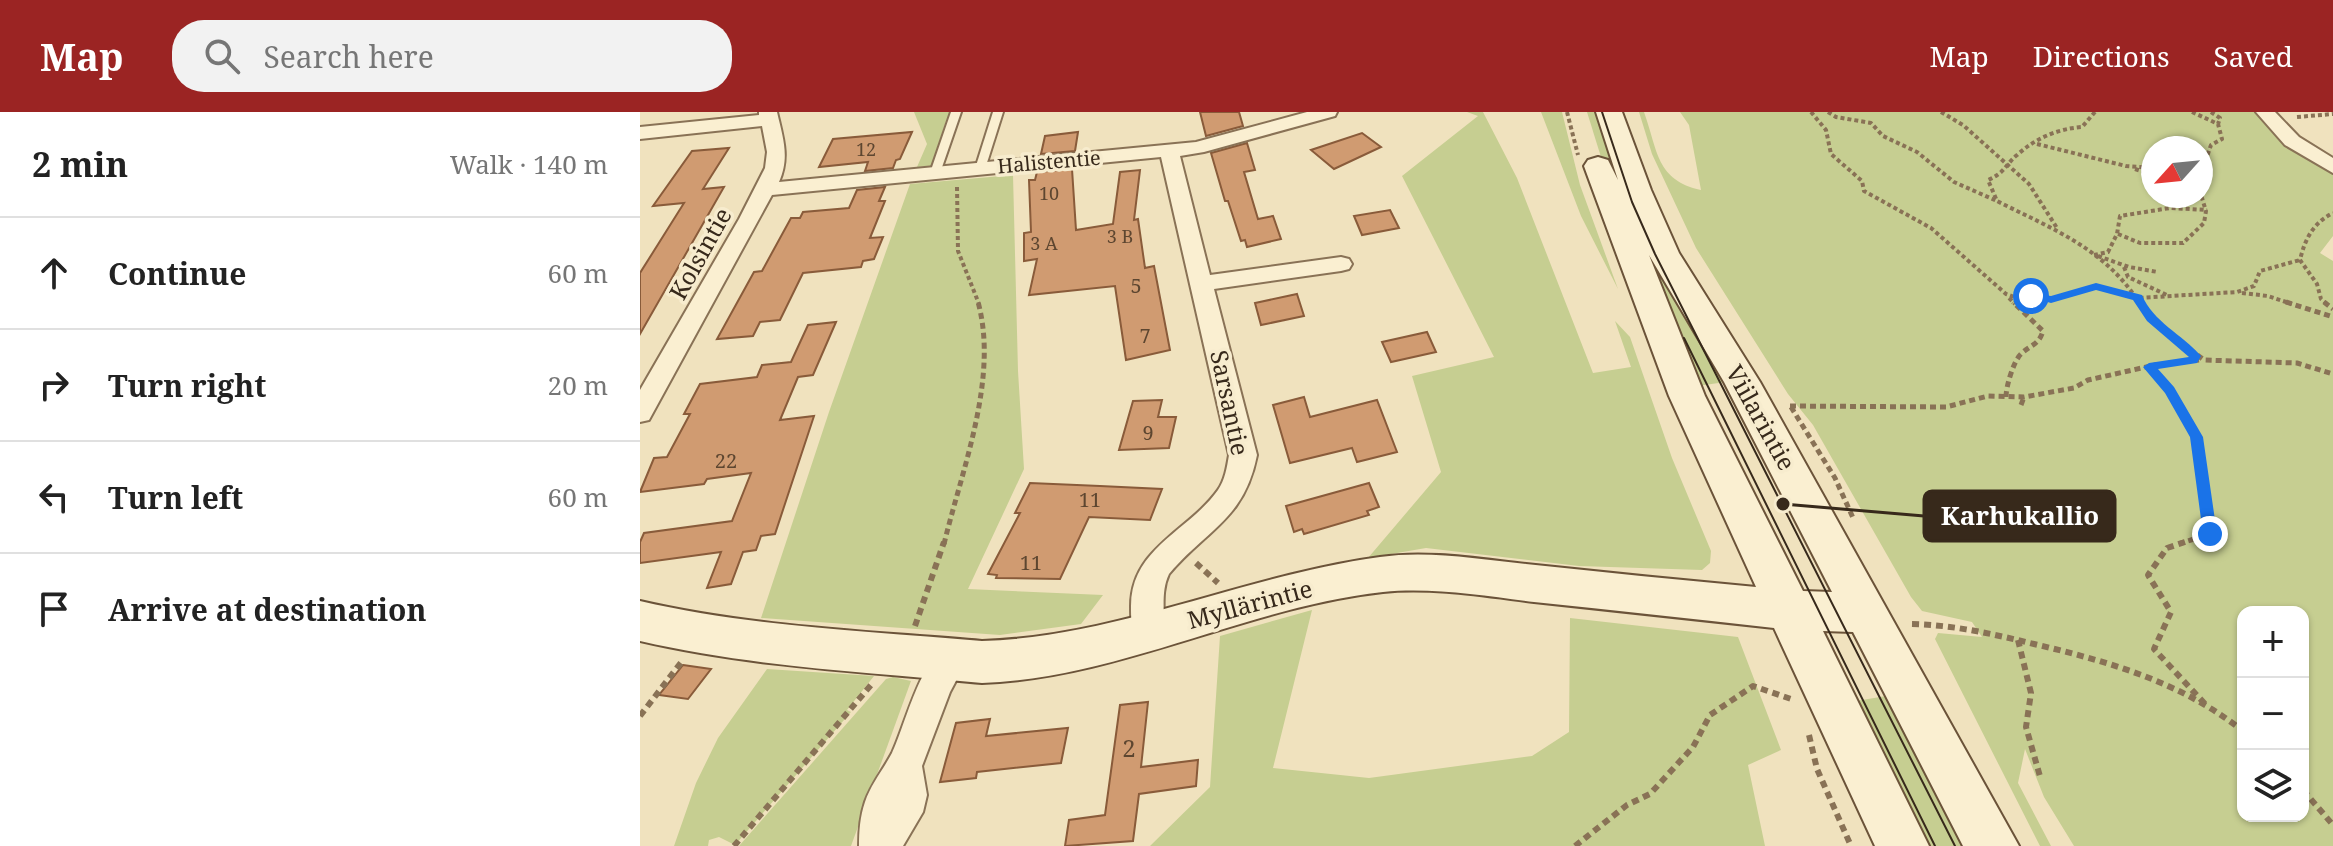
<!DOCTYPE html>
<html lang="en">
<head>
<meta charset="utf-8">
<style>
  body { margin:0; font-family:"Noto Serif",serif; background:#f2f2f2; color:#222 }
  .controls { position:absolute; right:24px; bottom:24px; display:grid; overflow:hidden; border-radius:16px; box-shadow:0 2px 6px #0004 }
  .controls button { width:72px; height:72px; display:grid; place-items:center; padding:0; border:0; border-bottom:2px solid #e0e0e0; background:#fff; color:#222; font:40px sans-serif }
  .compass { position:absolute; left:1501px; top:24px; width:72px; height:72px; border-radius:50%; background:#fff; box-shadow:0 2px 6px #0004; rotate:243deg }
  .stop { position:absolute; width:24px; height:24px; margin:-18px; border:6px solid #1a73e8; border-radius:50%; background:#fff }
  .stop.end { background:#1a73e8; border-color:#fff; box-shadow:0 2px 8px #0008 }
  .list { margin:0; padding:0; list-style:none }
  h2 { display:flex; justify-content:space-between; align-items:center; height:104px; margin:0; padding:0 32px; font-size:34px }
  h2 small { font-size:26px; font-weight:400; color:#767676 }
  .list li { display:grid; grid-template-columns:52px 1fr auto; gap:24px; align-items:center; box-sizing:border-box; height:112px; padding:0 32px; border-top:2px solid #e0e0e0 }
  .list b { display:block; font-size:30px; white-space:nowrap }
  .list em { font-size:26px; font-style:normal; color:#767676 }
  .icon { flex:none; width:44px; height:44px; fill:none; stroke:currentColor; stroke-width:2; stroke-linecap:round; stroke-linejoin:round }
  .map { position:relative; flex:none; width:1693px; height:734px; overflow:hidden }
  header { display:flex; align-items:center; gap:48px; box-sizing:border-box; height:112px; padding:0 40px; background:#9b2423; color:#fff }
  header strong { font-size:38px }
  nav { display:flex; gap:44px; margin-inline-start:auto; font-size:28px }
  .search { width:560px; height:72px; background:#f2f2f2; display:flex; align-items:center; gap:20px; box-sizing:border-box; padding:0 28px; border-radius:32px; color:#767676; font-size:30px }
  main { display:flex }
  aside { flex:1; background:#fff }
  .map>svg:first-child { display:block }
  .green { fill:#c6ce91; fill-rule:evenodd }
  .building { fill:#d09b71; stroke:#895b3a; stroke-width:2 }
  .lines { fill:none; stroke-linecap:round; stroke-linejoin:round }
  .lane-casing { stroke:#897256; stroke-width:4 }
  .street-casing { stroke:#897256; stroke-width:4 }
  .secondary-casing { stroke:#6b5339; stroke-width:4 }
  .path-far2 { stroke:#897256; stroke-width:4; stroke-dasharray:4 3; stroke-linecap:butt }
  .path-far1 { stroke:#897256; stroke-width:5; stroke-dasharray:6 4; stroke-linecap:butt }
  .path { stroke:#897256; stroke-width:6; stroke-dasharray:7 5; stroke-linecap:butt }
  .lane { fill:#faefd1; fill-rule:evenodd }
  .street { fill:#faefd1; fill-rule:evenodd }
  .secondary { fill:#faefd1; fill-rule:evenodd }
  .tram { stroke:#37291b; stroke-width:2 }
  .route { fill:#1a73e8 }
  .labels { text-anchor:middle; stroke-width:7; stroke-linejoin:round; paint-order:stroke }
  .far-number-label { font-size:18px; fill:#5d4630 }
  .far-street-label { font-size:20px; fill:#37291b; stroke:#f7ecce }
  .number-label { font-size:20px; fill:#5d4630 }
  .street-label { font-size:24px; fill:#37291b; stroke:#f7ecce }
  .near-number-label { font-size:24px; fill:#5d4630 }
  .leader { fill:none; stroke:#37291b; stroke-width:3 }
  .callout-dot { fill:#37291b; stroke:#f7ecce; stroke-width:3 }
  .callout { fill:#37291b; stroke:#37291b; stroke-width:3 }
  .callout-label { font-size:26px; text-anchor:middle; font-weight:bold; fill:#fff }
</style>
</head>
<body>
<header>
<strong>Map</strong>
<div class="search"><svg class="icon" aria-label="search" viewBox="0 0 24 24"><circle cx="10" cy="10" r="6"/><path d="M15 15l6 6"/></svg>Search here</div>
<nav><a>Map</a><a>Directions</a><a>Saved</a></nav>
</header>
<main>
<aside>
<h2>2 min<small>Walk · 140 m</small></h2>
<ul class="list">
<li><svg class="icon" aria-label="ahead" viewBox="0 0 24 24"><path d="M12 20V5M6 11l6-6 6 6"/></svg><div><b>Continue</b></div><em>60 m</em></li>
<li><svg class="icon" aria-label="right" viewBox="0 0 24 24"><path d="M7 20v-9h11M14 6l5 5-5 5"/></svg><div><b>Turn right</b></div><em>20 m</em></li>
<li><svg class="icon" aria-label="left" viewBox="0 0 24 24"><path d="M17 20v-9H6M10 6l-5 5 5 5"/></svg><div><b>Turn left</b></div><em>60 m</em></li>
<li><svg class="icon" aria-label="arrive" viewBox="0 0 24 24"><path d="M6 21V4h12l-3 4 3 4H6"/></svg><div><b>Arrive at destination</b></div></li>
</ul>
</aside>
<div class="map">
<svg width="1693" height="734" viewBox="0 0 1693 734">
  <rect width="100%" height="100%" fill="#f0e2be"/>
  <g class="green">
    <polygon points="274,0 323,0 307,6 291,54 277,55 287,32"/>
    <polygon points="827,0 843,0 877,66 953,261 991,255 975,209 990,225 1032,346 1071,439 1070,451 1062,458 939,454 786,436 728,446 801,360 772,264 854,245 762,64 838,4"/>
    <polygon points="901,0 922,0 940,73 978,177 941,104"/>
    <polygon points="947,0 964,0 1092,269 1051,275 970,74"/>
    <path d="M999,0H1004C1018,39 1016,68 1061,78L1049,13L1040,0H1617L1639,26L1693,60V124L1680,141L1693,149V734H1434L1404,685L1385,637L1378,671L1411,734H1400L1295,527L1298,521L1342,525L1332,510L1282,499L1271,485L1173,313L1148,282L1056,136L1012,42ZM1513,36H1561V84H1513ZM1603,500H1663V704H1603Z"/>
    <polygon points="373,63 378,259 384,357 328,477 463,483 441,512 360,523 121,506 189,300 270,72"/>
    <polygon points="672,498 633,656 729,666 892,644 929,620 930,506 1098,525 1141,638 1108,653 1125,734 510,734 570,675 580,524"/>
    <polygon points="127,557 234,564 207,598 211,600 95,733 79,725 69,728 68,734 34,734 56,671 78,626"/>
    <polygon points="253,565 271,569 211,734 99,734 246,567"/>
    <polygon points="1246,584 1333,734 1272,734 1216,589"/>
  </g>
  <g class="building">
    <polygon points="560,0 599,0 603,14 566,24"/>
    <polygon points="272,20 260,47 256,48 253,56 225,59 228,50 179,55 193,27"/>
    <polygon points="438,20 435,39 401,42 405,24"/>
    <polygon points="722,21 741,35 694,57 671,38"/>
    <polygon points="607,31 615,58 604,60 618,107 633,104 641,127 607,135 605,128 601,129 588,89 585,89 571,41"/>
    <polygon points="89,36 63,77 84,75 0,222 0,161 44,91 13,94 52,39"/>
    <polygon points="432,57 436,118 473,112 480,60 500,58 494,108 498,107 505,156 514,154 530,238 486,248 475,174 389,183 397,147 384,149 384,121 391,120 389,68 395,68 397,60"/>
    <polygon points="245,75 239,89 245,89 230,126 243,125 234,147 223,149 221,155 163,161 140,208 120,210 113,224 77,227 114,160 122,159 151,106 160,106 163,100 209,96 217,78"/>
    <polygon points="750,98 759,116 722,123 714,104"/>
    <polygon points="657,182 664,204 621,213 615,191"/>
    <polygon points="196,210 173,263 158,265 140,308 174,304 135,422 121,424 116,438 103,440 91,472 67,476 81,440 0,451 0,430 4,421 92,409 111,361 67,367 64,372 0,380 14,346 27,345 50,302 44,302 60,272 117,265 122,253 151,250 168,213"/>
    <polygon points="787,220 796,240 751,250 742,230"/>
    <polygon points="664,285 670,305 737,288 757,340 717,350 712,336 650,351 633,293"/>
    <polygon points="522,288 518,305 536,305 529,336 479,338 493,289"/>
    <polygon points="390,371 460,374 522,377 510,408 449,405 420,467 356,466 357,463 348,462 380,401 375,401"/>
    <polygon points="729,371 739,395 727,399 729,403 664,422 662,417 654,420 646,394"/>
    <polygon points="43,553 71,557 48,587 19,583"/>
    <polygon points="508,590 501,655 558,648 556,674 499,682 493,729 425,734 429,708 465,703 480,593"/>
    <polygon points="350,607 346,624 428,616 421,651 337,660 336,666 300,670 316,611"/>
  </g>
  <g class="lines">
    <defs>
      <g id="lane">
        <polygon points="311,0 321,0 300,61 291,63 290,61"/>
        <polygon points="353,0 363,0 345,57 336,59 335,57"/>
      </g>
      <g id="street">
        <path d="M119,0H137C143,26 150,45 139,70L556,30L667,0H697L695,4L564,40L540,44L570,163L701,145L709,147L712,152L709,157L701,159L574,177L617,343C604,408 567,417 529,462C518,485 529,509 519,530L508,534L497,530C491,518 491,506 491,494C491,436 549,419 578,378C585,368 587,355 589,343L521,45L132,83L9,308L0,310V278L99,107L125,56L127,40L122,14L0,27V15L119,3Z"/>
        <polygon points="1616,0 1635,0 1659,25 1693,46 1693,61 1645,33"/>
        <path d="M311,533L323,538L327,548L310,580L282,654L287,683L283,700L263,734H219C219,719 220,705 225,690C231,672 243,658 252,641C266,612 280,545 311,533Z"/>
      </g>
      <path id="secondary" d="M956,0H982L1011,78L1039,141L1120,270L1379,734H1323L1213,520L1183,519L1289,734H1235L1134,516C1054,507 974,498 894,490C845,484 792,475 743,480C607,495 480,566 342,571C228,560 112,555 0,529V489C112,515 228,519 342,529C478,525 606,463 740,445C787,438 839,447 886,452C963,460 1039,468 1116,475L1029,284L944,54L948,48L958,45L968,48L978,68ZM1009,143L1084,270L1192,480L1163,479L1065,284Z"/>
    </defs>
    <use href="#lane" class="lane-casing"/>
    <use href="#street" class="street-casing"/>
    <use href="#secondary" class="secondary-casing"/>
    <g class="path-far2">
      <polyline points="927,0 938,43"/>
      <polyline points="1171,0 1186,18 1191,42 1222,69 1224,79 1291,116 1366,182 1377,186 1411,187 1456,175 1498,186 1597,180 1614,174 1620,159 1660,148"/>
      <polyline points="1188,0 1196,5 1231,11 1243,24 1277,40 1314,70 1357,89"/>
      <polyline points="1301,0 1323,13 1389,72 1417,116"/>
      <path d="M1455,0L1442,15C1417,17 1396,26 1377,43C1364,54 1366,60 1348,68L1357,89C1412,117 1465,136 1500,192"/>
      <polyline points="1552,0 1578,12 1582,27 1571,33 1561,62"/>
      <polyline points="1571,0 1580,6 1578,12"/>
      <polyline points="1657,5 1693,2"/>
      <polyline points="1397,32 1486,54 1513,56"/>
      <polyline points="1495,57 1513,63"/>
      <polyline points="317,75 318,139 339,192"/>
      <polyline points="1478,122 1500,131 1543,131 1564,111 1566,99 1561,83"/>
      <polyline points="1454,143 1468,140 1477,122 1480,104 1530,96 1567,98"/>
      <polyline points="1458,144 1489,155 1518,160"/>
      <polyline points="1484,155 1488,165 1527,183"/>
      <polyline points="1602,181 1628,184 1652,192"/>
      <polyline points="1369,186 1375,192"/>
      <path d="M1687,192L1681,187L1677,172L1660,148C1665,127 1673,111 1693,101"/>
    </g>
    <g class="path-far1">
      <polyline points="1498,190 1522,217 1564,248 1657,251 1693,262"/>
      <polyline points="1646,190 1693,205"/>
      <polyline points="1684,190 1693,197"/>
      <polyline points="1509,255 1530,278 1557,325 1570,422 1538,432"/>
      <path d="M1366,285C1366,275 1373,250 1381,242C1390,233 1399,233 1403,219L1373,190"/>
      <polyline points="1381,293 1384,285"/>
      <polyline points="1150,294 1306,295 1348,284 1384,285 1434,276 1448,268 1515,253 1559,248"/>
      <polyline points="1151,295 1195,366 1214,408"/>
      <path d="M304,432C322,357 359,266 338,190"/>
    </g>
    <g class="path">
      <polyline points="1545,430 1527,436 1508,463 1531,500 1514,537 1565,592"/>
      <polyline points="556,451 578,471"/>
      <path d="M1272,512C1314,513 1353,522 1394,532C1470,550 1541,570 1603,619"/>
      <polyline points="275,514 304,430"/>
      <polyline points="1378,528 1391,581 1386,615 1401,668"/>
      <polyline points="0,604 43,548"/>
      <polyline points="1169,623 1177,657 1211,734"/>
      <polyline points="1663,678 1693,713"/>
      <polyline points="94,734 231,573"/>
      <polyline points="935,734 987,693 1010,682 1053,635 1070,603 1113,574 1154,588"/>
    </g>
    <use href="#lane" class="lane"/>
    <use href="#street" class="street"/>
    <use href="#secondary" class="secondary"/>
    <g class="tram">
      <polyline points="962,0 992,90 1015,142 1315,734"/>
      <polyline points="1044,226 1295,734"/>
    </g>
  </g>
  <path class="route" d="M1456,171L1502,183C1513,210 1542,222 1561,244L1557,251L1518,257L1534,275L1563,325L1577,422L1575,425H1565L1563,422L1550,325L1525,281L1503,255L1509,251L1549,245L1507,209L1493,188L1456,178L1411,191L1386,184L1391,181L1411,184Z"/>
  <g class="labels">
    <g class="far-number-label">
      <text x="226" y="44">12</text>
      <text x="409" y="88">10</text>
      <text x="480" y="131">3 B</text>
      <text x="404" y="138">3 A</text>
    </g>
    <g class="far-street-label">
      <text transform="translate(409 50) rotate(-5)" y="7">Halistentie</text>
    </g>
    <g class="number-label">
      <text x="496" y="181">5</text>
      <text x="505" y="231">7</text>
      <text x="508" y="328">9</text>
      <text x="86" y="356">22</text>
      <text x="450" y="395">11</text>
      <text x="391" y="458">11</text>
    </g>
    <g class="street-label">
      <text transform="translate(61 142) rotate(-61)" y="8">Kolsintie</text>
      <text transform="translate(589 291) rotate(78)" y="8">Sarsantie</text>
      <text transform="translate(1120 306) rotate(61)" y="8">Viilarintie</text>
      <text transform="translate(610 493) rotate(-15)" y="8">Myllärintie</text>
    </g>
    <g class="near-number-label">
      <text x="489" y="645">2</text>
    </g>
  </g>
  <path class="leader" d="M1143 392L1284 404"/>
  <circle class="callout-dot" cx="1143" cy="392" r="8"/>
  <rect class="callout" x="1284" y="379" width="191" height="50" rx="8"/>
  <g class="callout-label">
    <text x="1380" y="413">Karhukallio</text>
  </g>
</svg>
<div class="controls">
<button>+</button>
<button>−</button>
<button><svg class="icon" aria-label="layers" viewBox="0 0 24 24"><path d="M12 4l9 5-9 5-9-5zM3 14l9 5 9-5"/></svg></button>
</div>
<svg class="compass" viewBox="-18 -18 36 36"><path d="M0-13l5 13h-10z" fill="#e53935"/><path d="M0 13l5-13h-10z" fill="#767676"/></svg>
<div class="stop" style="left:1391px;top:184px"></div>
<div class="stop end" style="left:1570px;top:422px"></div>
</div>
</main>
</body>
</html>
